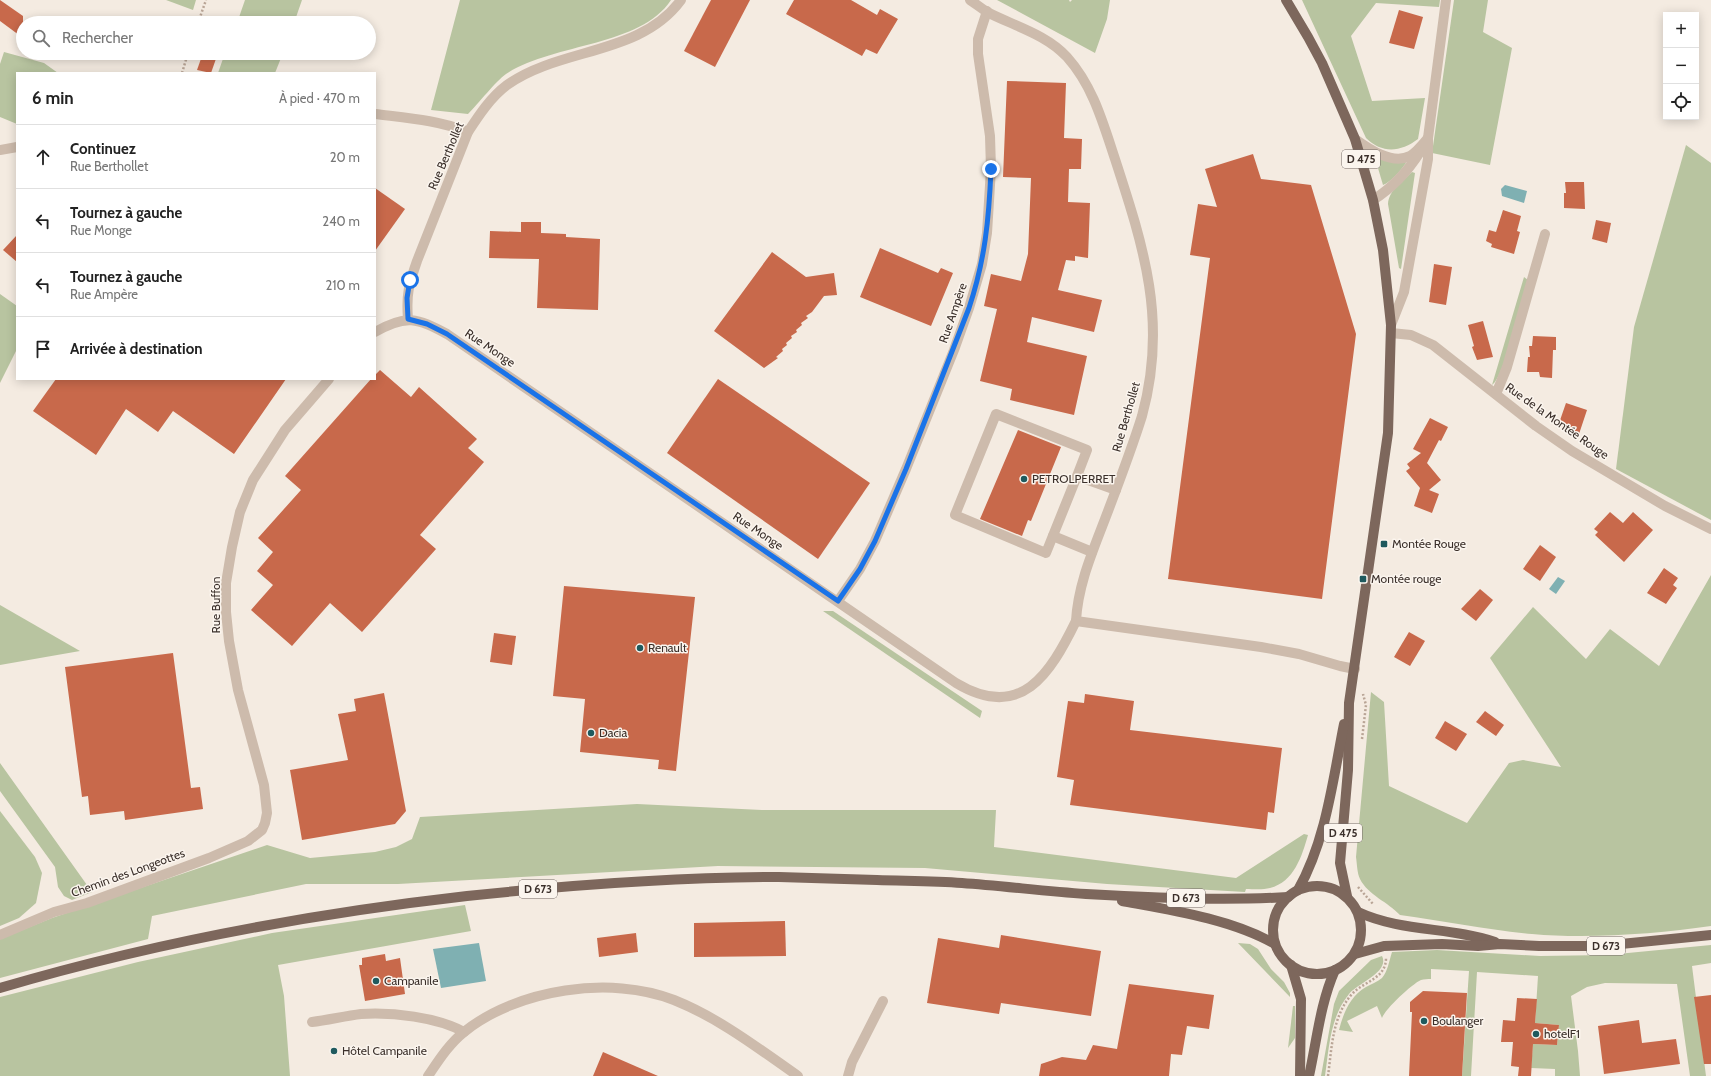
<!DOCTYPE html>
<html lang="fr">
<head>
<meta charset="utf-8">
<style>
  body { margin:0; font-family:Cabin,sans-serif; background:#f2f2f2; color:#222 }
  .controls { position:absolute; right:12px; top:12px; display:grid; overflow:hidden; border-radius:0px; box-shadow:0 2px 10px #0003 }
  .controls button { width:36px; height:36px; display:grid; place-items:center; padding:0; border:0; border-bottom:1px solid #e0e0e0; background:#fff; color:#222; font:20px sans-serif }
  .stop { position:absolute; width:12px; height:12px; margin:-9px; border:3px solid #1a73e8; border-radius:50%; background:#fff }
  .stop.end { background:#1a73e8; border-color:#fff; box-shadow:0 1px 4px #0008 }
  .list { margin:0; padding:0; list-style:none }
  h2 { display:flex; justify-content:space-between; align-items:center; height:52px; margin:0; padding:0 16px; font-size:17px }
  h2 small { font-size:13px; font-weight:400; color:#767676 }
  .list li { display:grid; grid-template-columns:26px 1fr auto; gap:12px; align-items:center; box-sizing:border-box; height:64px; padding:0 16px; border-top:1px solid #e0e0e0 }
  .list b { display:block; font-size:15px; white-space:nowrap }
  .list p { margin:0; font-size:13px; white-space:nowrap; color:#767676 }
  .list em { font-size:13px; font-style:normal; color:#767676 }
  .icon { flex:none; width:22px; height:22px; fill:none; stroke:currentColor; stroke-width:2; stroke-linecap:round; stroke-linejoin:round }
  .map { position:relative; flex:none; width:1711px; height:1076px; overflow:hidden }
  .search { position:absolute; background:#fff; box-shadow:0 2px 10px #0003; left:16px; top:16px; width:360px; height:44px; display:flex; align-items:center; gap:10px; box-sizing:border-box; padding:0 14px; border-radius:22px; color:#767676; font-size:15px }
  .panel { position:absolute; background:#fff; box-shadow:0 2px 10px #0003; left:16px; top:72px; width:360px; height:308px; border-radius:0px }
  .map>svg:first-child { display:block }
  .green { fill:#b8c4a0 }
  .water { fill:#7fb0b2 }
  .building { fill:#c8694b }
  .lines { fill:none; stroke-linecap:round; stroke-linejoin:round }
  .path { stroke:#b9a596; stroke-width:2.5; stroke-dasharray:2 2; stroke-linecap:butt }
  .minor { stroke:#cdbbac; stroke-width:10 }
  .major { stroke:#7d675c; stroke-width:10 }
  .route { stroke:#1a73e8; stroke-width:5 }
  .poi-dot { fill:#1f5a5e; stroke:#fbf5ee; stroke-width:1.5 }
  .labels { text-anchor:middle; stroke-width:3; stroke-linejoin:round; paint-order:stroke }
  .shield { fill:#fbf5ee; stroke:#756b66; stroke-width:1 }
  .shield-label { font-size:11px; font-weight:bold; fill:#3b302b }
  .street-label { font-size:12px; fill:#3b302b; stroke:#fbf5ee }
  .poi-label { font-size:12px; fill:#3b302b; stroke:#fbf5ee; text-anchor:start }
</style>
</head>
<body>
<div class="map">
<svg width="1711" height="1076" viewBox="0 0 1711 1076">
  <rect width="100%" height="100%" fill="#f4ebe1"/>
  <g class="green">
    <polygon points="166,0 196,0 193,10"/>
    <polygon points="245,0 302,0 294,23 237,23"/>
    <path d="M460,0H671C640,47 553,43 506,74C496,81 478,104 468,114L431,110Z"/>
    <polygon points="997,0 1069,0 1070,2 1072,0 1110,0 1107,19 1095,53"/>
    <path d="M1302,0H1440L1439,7L1376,3L1351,36L1372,101L1425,98L1418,139C1401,152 1382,154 1366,138Z"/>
    <polygon points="1454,0 1488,0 1483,32 1512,48 1490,165 1432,153"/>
    <polygon points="4,52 44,63 58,73 17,73 17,124 0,117 0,64"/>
    <polygon points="225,53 283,53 275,73 218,73"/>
    <polygon points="1686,145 1711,163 1711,520 1616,469 1634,327"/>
    <path d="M1375,158L1405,162L1406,163C1401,170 1391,182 1383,185Z"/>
    <path d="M1412,172L1415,173L1401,269L1399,268L1388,204C1389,190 1402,182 1412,172Z"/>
    <path d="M1524,277L1528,280C1523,297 1504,379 1492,385Z"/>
    <polygon points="0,294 17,306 17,349 0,383"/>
    <path d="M1711,575V926C1656,934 1588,939 1532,934C1488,930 1444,921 1400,915C1388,902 1368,895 1360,879C1357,873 1357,863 1356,857L1371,692L1384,702L1389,786L1467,823L1509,763L1523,760L1561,767L1490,658L1533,607L1586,659L1610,629L1659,666Z"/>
    <polygon points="0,605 80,651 0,665"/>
    <polygon points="823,611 833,611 982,711 980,718"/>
    <polygon points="0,763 92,892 72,900 64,896 58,887 55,867 0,791"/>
    <path d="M637,804L762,810H996L994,847L1236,878L1304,834L1308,835C1302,856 1294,882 1270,888C1263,890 1253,889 1246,889L1245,892L1107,884L925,868L718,866L398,884H306L152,916L148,939L0,978V939L52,918L267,845L310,858L375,852L396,847L412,839L420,817Z"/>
    <polygon points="0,811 35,857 42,873 36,903 19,918 0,926"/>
    <polygon points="465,905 471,931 278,965 284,996 290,1076 0,1076 0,997 138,962 272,933"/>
    <polygon points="1238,943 1250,944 1258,949 1271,969 1284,982 1290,993 1290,997"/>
    <path d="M1711,945V963L1692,966L1706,1076H1690L1677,984L1605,983L1587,987L1571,996L1578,1051L1580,1076H1555V1069L1531,1068L1533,1044L1557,1045L1559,1025L1535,1023L1538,976L1477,972L1471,1076H1462L1469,971L1431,969V979C1428,979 1424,979 1421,980C1412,984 1386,1008 1382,1018L1377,1006L1347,1021L1353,1032L1339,1030C1343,1014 1350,996 1366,987C1371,984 1377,982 1382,978C1388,971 1389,961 1392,952L1437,950L1540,956L1607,955Z"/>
    <path d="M1382,956C1390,972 1358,983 1349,994C1330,1017 1329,1048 1325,1076H1321L1334,1004L1339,991L1371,960Z"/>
    <polygon points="1293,1006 1295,1006 1295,1038 1288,1048"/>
  </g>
  <g class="water">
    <polygon points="1505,185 1527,191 1524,203 1502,196 1501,189"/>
    <polygon points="1558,577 1565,581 1556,594 1549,589"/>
    <polygon points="479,943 486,981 441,988 433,949"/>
  </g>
  <g class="building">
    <polygon points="0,0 23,16 23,38 0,21"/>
    <polygon points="711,0 750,0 715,67 684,51"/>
    <polygon points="794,0 851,0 877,15 880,9 898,19 877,54 866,49 862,56 786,14"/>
    <polygon points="1399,10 1423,17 1414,49 1389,43"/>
    <polygon points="203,53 218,53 211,73 197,70"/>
    <polygon points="1007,81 1066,83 1064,138 1082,139 1081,169 1069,169 1068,202 1090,203 1088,258 1075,256 1075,261 1066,260 1058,290 1102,300 1094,332 1032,317 1027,342 1087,356 1074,415 1010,400 1012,389 980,381 997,309 984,306 991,274 1021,281 1028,254 1031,178 1003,177"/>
    <polygon points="1253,154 1261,179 1311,185 1356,334 1322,599 1168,579 1210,258 1190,255 1198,204 1217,207 1205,169"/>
    <polygon points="1565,182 1584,182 1585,209 1564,208 1564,193 1566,193"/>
    <polygon points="375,188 405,209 375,251"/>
    <polygon points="1503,210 1521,216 1517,231 1520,232 1514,254 1491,247 1492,244 1486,241 1489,230 1496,232"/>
    <polygon points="1596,220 1611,223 1607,243 1592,239"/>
    <polygon points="521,222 541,222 541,233 566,234 566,237 600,239 598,310 537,308 539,259 489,258 490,231 521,232"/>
    <polygon points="17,235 17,262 3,250"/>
    <polygon points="880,248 938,273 941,268 953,273 931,326 860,297"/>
    <polygon points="772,252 806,277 834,273 837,295 824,296 812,312 806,316 808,318 801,323 802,325 796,330 797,332 791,336 792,338 786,343 787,345 782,349 783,351 776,357 778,358 764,368 714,331"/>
    <polygon points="1434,264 1452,267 1446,305 1429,302"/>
    <polygon points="1483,321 1493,357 1477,360 1472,347 1474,346 1468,325"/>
    <polygon points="1533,336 1556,337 1556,350 1553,350 1552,378 1540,377 1539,372 1527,372 1528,357 1530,357 1529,346 1532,346"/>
    <polygon points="380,370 411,397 419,387 477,439 468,448 484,462 420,535 436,549 362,632 330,603 292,646 251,610 273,585 257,571 273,552 258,538 301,490 285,476 371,379 375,379 375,375"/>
    <polygon points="56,379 286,379 234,454 173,411 158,432 126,409 96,455 33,411"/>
    <polygon points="718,379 870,483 818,559 667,453"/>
    <polygon points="1566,403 1587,410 1579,434 1558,426"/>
    <polygon points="1430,418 1448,427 1441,441 1439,440 1427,463 1441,480 1429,490 1439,494 1432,513 1414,506 1420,488 1406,471 1410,468 1407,464 1421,453 1413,449"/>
    <polygon points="1018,430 1061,447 1031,521 1028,520 1022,536 980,519"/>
    <polygon points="1610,512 1623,523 1633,512 1653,530 1624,562 1595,535 1598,532 1594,529"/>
    <polygon points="1540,545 1556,557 1540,581 1523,569"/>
    <polygon points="1664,568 1678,578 1673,585 1677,588 1666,604 1647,593"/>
    <polygon points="564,586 695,597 676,771 658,769 659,760 580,752 585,699 553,696"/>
    <polygon points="1480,589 1493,600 1476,621 1461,609"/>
    <polygon points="1409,632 1425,641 1410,666 1394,657"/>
    <polygon points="494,633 516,636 512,665 490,662"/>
    <polygon points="173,653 191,788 200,787 203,809 125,820 124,811 90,815 88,796 82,797 65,667"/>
    <polygon points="384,693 406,811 395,824 302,840 290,770 348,760 338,714 356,711 354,699"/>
    <polygon points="1085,694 1134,701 1130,730 1282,748 1274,813 1268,812 1266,830 1070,805 1074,780 1057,777 1068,701 1084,703"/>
    <polygon points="1485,711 1504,725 1496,736 1476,722"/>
    <polygon points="1445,721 1467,734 1456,751 1435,738"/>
    <polygon points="785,921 786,956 694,957 694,923"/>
    <polygon points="636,933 638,952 599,957 597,938"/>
    <polygon points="1001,935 1101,951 1091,1016 1001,1003 999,1014 927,1003 938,938 999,948"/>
    <polygon points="385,954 386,961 400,958 405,994 365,1001 359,965 362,965 362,958"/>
    <polygon points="1129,984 1214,995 1209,1029 1187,1026 1182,1055 1171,1054 1169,1076 1039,1076 1041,1064 1062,1057 1086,1060 1093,1045 1117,1049"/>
    <polygon points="1423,991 1467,993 1462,1076 1409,1076 1412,1012 1410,1012 1410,1002"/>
    <polygon points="1711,995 1711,1064 1704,1064 1694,997"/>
    <polygon points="1517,998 1537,999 1535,1023 1559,1025 1557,1045 1533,1044 1531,1076 1518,1076 1519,1067 1511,1066 1513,1042 1501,1042 1503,1020 1515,1021"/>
    <polygon points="1639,1020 1642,1043 1676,1039 1680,1064 1604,1074 1598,1026"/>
    <polygon points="603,1052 658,1076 593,1076"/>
  </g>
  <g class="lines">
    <g class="path">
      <polyline points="198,23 206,0"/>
      <polyline points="182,73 188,53"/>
      <polyline points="1362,739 1366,705 1363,694"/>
      <polyline points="1358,887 1373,904"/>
      <path d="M1328,1076C1332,1047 1332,1017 1352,994C1364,981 1386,979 1386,958"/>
    </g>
    <g class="minor">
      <path d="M970,0C976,4 981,8 987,12C1014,26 1046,34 1067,57C1093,86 1103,123 1115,159C1144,248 1168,322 1142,416C1131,451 1118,485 1105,519C1092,553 1078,585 1076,621L1261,647L1299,654L1340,666L1355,669"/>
      <path d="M375,114C407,118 438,120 468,132"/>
      <path d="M1355,139C1369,149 1392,165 1410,156C1417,152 1423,144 1428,138"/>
      <polyline points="0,150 17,147"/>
      <path d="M1373,200C1392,188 1408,171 1420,152"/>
      <path d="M408,319C406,294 409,284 417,261L468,132C479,115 491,97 507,85C560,47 640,56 681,0"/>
      <polyline points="1391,325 1404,292 1428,159 1428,138 1446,0"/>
      <path d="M375,332C406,314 417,318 447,334L956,683C1021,722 1050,674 1076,621"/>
      <polyline points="1391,333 1411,335 1433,345 1536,426 1572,451 1665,506 1711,529"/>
      <polyline points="1496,394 1507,367 1545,234"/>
      <polyline points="1077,476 1046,553 955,515 996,414 1087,450 1077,476 1116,490"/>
      <polyline points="1053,536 1092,552"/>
      <polyline points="838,601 860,569 875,541 906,469 954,350 969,308 982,264 987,233 991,169 990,136 978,54 978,39 987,11"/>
      <polyline points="0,935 54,912 87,903 209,858 248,841 262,830 265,823 267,813 264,785 238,690 229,641 226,612 226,583 232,547 240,512 253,480 285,430 329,379"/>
      <path d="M312,1022C328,1020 345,1016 361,1014C392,1012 437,1017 464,1032"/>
      <path d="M428,1076C439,1060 449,1044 464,1032C517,989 611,975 674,1000C719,1018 758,1048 798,1076"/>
      <polyline points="848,1076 852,1062 883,1001"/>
    </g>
    <g class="major">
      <polyline points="1286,0 1308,37 1322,63 1355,139 1373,200 1383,250 1391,325 1388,433 1349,703 1348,770 1340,863 1347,896"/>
      <circle cx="1317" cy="930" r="44"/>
      <path d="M1298,890C1326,841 1333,779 1344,724"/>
      <path d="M1122,901C1171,910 1231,919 1275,944"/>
      <path d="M1358,912C1401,932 1451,927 1495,942"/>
      <polyline points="1355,954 1384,946 1442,944 1478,946 1500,944 1539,946 1601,946 1711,935"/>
      <polyline points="1291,965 1301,999 1300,1076"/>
      <path d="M0,988C152,943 309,914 467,896C571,885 675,877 779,877C812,878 845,879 877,880C905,881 934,881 962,883C1003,886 1044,891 1086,894C1152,898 1221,901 1288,897"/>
      <path d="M1309,1076C1317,1040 1320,1004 1335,970"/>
    </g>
  </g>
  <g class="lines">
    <path class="route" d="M410,280L407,298L408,319L427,324L447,334L838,601L860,569L875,541L906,469L969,308C985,260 989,219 991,169"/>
  </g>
  <g class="poi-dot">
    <circle cx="1024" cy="479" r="4"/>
    <rect x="1380" y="540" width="8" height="8" rx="2"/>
    <rect x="1359" y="575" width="8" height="8" rx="2"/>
    <circle cx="640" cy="648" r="4"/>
    <circle cx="591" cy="733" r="4"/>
    <circle cx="376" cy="981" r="4"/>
    <circle cx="1424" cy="1021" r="4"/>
    <circle cx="1536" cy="1034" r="4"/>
    <circle cx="334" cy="1051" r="4"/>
  </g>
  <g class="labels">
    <g class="shield">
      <rect x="1342" y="150" width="38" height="18" rx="3"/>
      <rect x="1324" y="824" width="38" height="18" rx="3"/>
      <rect x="519" y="880" width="38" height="18" rx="3"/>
      <rect x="1167" y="889" width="38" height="18" rx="3"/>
      <rect x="1587" y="937" width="38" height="18" rx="3"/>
    </g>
    <g class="shield-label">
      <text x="1361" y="163">D 475</text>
      <text x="1343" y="837">D 475</text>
      <text x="538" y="893">D 673</text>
      <text x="1186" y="902">D 673</text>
      <text x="1606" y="950">D 673</text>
    </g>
    <g class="street-label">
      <text transform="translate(446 156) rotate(-67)" y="4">Rue Berthollet</text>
      <text transform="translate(953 313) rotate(-71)" y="4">Rue Ampère</text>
      <text transform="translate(490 348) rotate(34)" y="4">Rue Monge</text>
      <text transform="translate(1126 417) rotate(-74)" y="4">Rue Berthollet</text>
      <text transform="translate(1557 421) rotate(35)" y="4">Rue de la Montée Rouge</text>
      <text transform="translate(758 531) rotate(34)" y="4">Rue Monge</text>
      <text transform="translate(216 605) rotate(-90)" y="4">Rue Buffon</text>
      <text transform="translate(128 873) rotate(-20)" y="4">Chemin des Longeottes</text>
    </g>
    <g class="poi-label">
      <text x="1032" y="483">PETROLPERRET</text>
      <text x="1392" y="548">Montée Rouge</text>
      <text x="1371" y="583">Montée rouge</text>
      <text x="648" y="652">Renault</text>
      <text x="599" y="737">Dacia</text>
      <text x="384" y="985">Campanile</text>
      <text x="1432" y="1025">Boulanger</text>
      <text x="1544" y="1038">hotelF1</text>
      <text x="342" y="1055">Hôtel Campanile</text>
    </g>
  </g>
</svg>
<div class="controls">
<button>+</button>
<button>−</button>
<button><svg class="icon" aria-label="locate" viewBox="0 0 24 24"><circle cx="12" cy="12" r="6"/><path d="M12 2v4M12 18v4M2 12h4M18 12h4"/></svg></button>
</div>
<div class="stop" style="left:410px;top:280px"></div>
<div class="stop end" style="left:991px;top:169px"></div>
<div class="search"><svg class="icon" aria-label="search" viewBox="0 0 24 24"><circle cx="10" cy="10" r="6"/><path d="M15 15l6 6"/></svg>Rechercher</div>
<section class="panel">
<h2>6 min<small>À pied · 470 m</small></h2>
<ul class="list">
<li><svg class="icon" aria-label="ahead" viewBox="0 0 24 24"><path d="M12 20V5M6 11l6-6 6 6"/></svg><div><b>Continuez</b><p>Rue Berthollet</p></div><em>20 m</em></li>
<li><svg class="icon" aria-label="left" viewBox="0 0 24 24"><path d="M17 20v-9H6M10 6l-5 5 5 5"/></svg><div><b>Tournez à gauche</b><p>Rue Monge</p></div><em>240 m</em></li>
<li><svg class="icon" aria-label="left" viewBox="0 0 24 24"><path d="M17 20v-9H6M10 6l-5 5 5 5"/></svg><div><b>Tournez à gauche</b><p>Rue Ampère</p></div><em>210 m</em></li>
<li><svg class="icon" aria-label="arrive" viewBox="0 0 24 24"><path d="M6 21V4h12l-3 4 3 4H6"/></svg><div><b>Arrivée à destination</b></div></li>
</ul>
</section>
</div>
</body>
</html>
